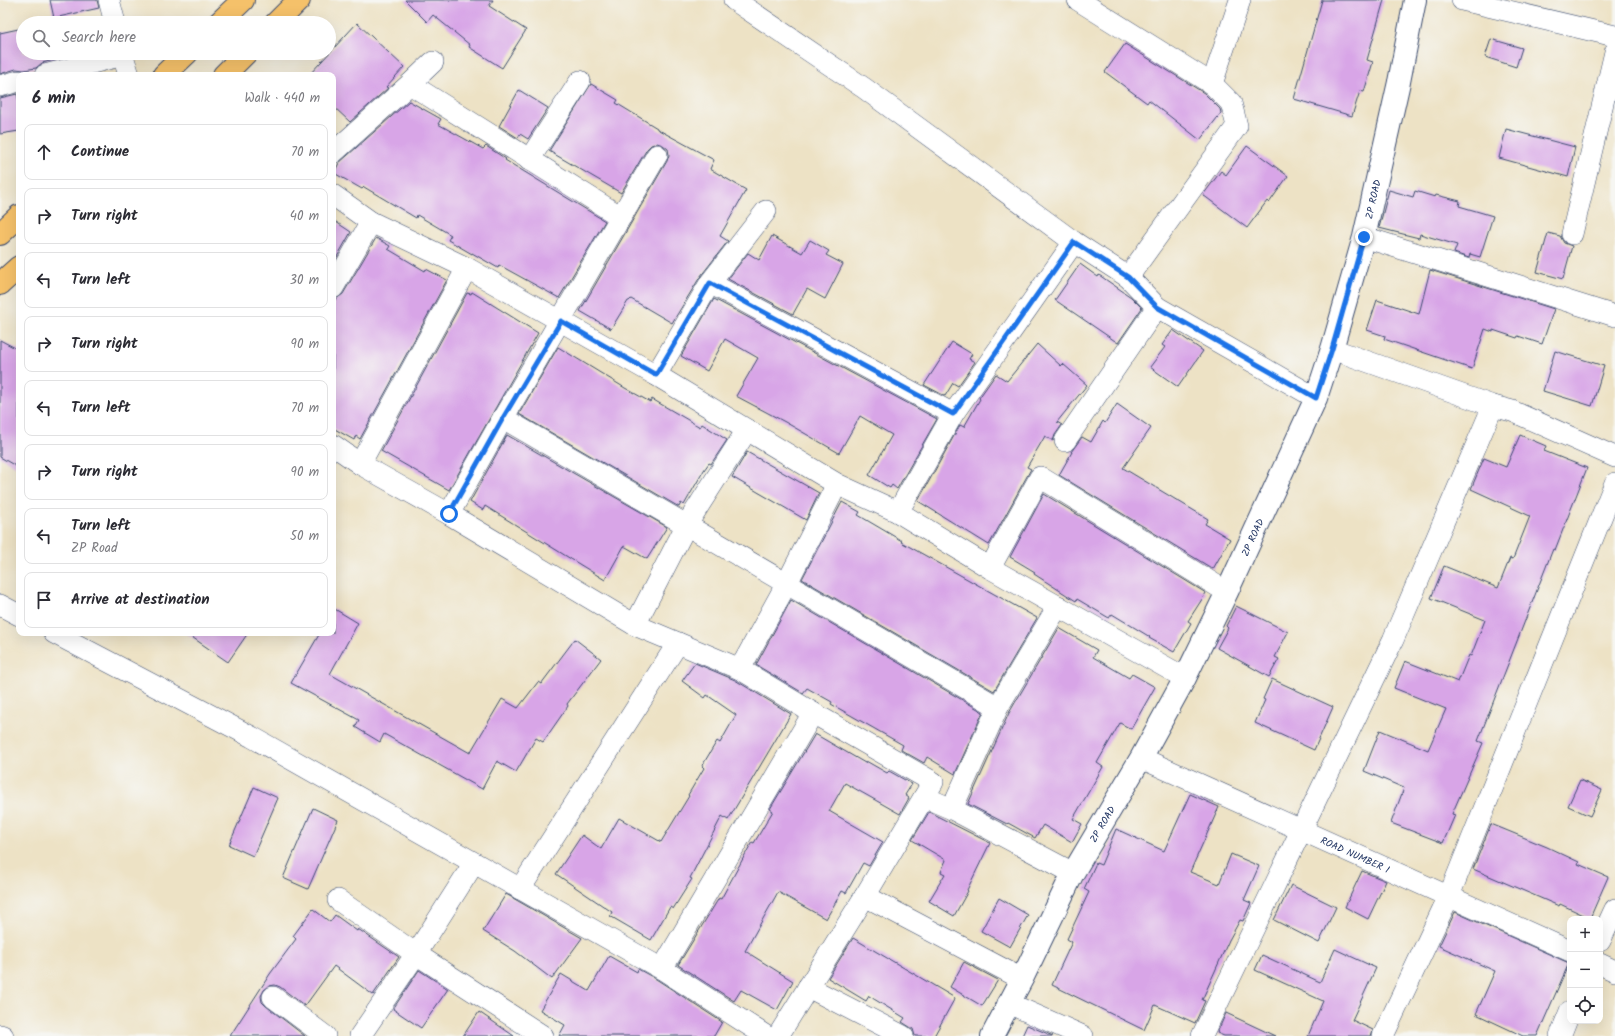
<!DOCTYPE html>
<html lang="en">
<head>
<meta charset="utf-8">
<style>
  body { margin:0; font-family:Kalam,sans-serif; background:#f2f2f3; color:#2b2b33 }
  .controls { position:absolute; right:12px; bottom:12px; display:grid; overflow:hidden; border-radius:8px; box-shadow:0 4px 16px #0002 }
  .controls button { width:36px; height:36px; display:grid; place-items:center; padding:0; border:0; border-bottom:1px solid #e1e1e2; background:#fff; color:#2b2b33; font:20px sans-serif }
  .stop { position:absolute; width:12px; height:12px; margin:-9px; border:3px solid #1a73e8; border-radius:50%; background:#fff }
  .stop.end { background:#1a73e8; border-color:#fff; box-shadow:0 1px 4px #0008 }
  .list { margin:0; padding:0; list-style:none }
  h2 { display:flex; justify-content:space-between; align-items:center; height:52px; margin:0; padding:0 16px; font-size:17px }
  h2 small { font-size:13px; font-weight:400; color:#7c7c81 }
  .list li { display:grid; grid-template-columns:26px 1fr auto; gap:12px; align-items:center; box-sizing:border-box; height:56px; margin:0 8px 8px; padding:0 8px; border:1px solid #e1e1e2; border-radius:8px }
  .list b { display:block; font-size:15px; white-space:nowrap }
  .list p { margin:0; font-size:13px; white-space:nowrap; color:#7c7c81 }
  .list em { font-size:13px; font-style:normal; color:#7c7c81 }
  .icon { flex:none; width:22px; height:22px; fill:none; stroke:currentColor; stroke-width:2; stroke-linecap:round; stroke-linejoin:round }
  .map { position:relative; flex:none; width:1615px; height:1036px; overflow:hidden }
  .search { position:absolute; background:#fff; box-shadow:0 4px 16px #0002; left:16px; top:16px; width:320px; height:44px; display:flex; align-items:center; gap:10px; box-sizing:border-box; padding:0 14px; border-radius:22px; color:#7c7c81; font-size:15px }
  .panel { position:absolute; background:#fff; box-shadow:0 4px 16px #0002; left:16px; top:72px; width:320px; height:564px; border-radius:8px }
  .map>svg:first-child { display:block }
  .building { fill:#d8a5e7 }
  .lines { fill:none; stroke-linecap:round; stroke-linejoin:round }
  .minor-casing { stroke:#3a4a6d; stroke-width:22 }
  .tertiary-casing { stroke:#3a4a6d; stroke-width:24 }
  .primary-casing { stroke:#3a4a6d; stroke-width:24 }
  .minor { stroke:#fff; stroke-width:21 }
  .tertiary { stroke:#fff; stroke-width:22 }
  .primary { stroke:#f5c16b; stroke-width:22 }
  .route { stroke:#1a73e8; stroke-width:5 }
  .labels { text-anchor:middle; stroke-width:3; stroke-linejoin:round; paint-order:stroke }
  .street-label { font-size:10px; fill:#1b2f5e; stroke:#f6f6f2 }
</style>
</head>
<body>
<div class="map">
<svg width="1615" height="1036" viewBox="0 0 1615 1036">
  <rect width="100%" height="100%" fill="#f6f6f2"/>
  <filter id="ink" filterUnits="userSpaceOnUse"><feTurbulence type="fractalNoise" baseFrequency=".025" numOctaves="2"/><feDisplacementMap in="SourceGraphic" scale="8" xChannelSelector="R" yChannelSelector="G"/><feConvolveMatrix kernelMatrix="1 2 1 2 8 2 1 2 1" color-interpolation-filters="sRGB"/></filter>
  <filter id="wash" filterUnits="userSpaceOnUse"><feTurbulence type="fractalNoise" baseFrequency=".012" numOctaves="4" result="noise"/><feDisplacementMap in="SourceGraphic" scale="16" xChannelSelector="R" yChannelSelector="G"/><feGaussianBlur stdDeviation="0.9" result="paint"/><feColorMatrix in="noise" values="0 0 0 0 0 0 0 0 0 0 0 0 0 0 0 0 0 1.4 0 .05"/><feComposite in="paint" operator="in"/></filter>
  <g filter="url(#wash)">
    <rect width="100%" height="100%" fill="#ede2c5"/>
    <g id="blocks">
      <g class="building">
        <polygon points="50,0 97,0 99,8 54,18"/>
        <polygon points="405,0 493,0 489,6 526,30 502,68 469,47 470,45 433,15 427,22"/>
        <polygon points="1322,0 1384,0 1367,60 1373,62 1364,92 1360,91 1352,116 1294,99"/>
        <polygon points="357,23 404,67 386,87 388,88 350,122 333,106 333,75 309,75"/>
        <polygon points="23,28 23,53 64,53 65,57 42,63 36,68 24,70 16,69 0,74 0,33"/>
        <polygon points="1491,39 1522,48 1516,67 1485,57"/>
        <polygon points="1125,44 1204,93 1220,109 1221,113 1200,140 1149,100 1147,103 1105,72"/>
        <polygon points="591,84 618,100 616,103 657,128 657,129 714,160 710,169 746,190 720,236 728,241 700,277 672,323 631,299 629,301 628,301 611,329 580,311 667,161 669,155 668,149 663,145 657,143 651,145 647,149 621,193 549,151"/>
        <polygon points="519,90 548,108 528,139 520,134 518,138 499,126"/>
        <polygon points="17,94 19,102 19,131 0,134 0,98"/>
        <polygon points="409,101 441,119 438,124 483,149 486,146 506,159 505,160 605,221 559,298 499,265 498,268 472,253 472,254 448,240 451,235 417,215 416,218 364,187 362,189 334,173 339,163"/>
        <polygon points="1506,129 1575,147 1568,177 1499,158"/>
        <polygon points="1247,146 1288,176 1269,203 1267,201 1247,228 1203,195 1221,171 1226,175"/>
        <polygon points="1389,190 1413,197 1415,191 1435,197 1436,195 1460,201 1459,206 1493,216 1480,257 1470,254 1469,258 1454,253 1457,245 1420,234 1419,238 1379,228"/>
        <polygon points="333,220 351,232 333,264"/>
        <polygon points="1548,233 1560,236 1564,243 1572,246 1563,279 1537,272"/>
        <polygon points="772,236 802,253 810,240 829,251 826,255 843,264 825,299 807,289 793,314 728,279 748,253 759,260"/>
        <polygon points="376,238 390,246 388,249 425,271 426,269 447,280 360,439 356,436 354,440 333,428 333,301 343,294"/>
        <polygon points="1080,264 1098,277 1099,275 1131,297 1142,308 1118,343 1055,300"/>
        <polygon points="1430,270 1554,309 1542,344 1518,336 1517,338 1493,330 1493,332 1485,329 1472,369 1384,339 1385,336 1367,330 1377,300 1419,314"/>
        <polygon points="472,292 538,333 449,490 381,451 467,293 471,294"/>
        <polygon points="714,299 937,419 897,489 892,485 890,488 869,475 892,435 860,416 839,453 785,422 736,396 758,358 725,339 707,371 681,356"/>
        <polygon points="1173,330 1203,351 1178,387 1150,367 1165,347 1162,345"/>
        <polygon points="0,340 19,350 19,468 0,457"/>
        <polygon points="952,342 972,354 969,359 975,362 958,386 953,383 945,396 924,385"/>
        <polygon points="1037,344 1061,366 1063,364 1087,385 1057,422 1062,425 1055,435 1053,441 1045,436 1027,467 1031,469 989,545 918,501 960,425 964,427 980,399 979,398 996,374 1007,381"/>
        <polygon points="558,347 625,388 650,402 652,399 700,427 702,424 727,440 711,464 709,463 704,470 684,505 681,503 679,507 519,414"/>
        <polygon points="1555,351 1604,366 1592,406 1543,391"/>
        <polygon points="1117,404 1151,428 1123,468 1208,519 1205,524 1230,539 1213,569 1059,475 1072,452 1071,452 1082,437 1091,442 1103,421 1105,423"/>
        <polygon points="507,435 667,527 647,559 624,546 605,580 485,506 483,510 470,502"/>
        <polygon points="1520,435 1546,446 1544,451 1587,468 1555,550 1553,549 1478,741 1483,743 1452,814 1455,815 1443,843 1391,823 1404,788 1364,771 1380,730 1428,750 1446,709 1394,688 1405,661 1458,682 1469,655 1471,656 1485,620 1431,598 1444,566 1498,588 1510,558 1513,559 1530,516 1471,489 1484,458 1506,467"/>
        <polygon points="747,452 819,493 806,520 732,477"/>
        <polygon points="1044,494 1206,593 1188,621 1191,623 1174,652 1149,638 1150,637 1112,614 1109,618 1077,599 1076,601 1034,574 1035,572 1010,557"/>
        <polygon points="842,502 860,512 858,515 902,541 901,542 1037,618 994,691 802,579"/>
        <polygon points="791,600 983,712 955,774 927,757 924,763 901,750 903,745 831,704 832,702 807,688 803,693 756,665"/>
        <polygon points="1236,606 1288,632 1275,657 1279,659 1269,677 1217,648 1228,628 1226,626"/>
        <polygon points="333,608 358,623 330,674 470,753 502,699 518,708 538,682 541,684 575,639 601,659 567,704 568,706 543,742 536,738 516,772 497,761 482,789 384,734 380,742 355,727 359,720 291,683 320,633 333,633"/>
        <polygon points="1059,628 1097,650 1093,657 1129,678 1132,674 1155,687 1131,729 1120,723 1097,763 1103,767 1073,819 1082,824 1072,842 1043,825 1035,838 1008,823 1007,824 968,804 1009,713"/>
        <polygon points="186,633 248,633 228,662"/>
        <polygon points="695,663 735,680 791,714 728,820 722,816 690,878 692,879 673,909 670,907 651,940 610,916 612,912 556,874 582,835 601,849 619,818 661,842 689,796 688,795 704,768 702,766 717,741 720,743 736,715 707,695 705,698 682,681"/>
        <polygon points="1272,679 1333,707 1314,750 1255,723 1265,700 1263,699"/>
        <polygon points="815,734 865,763 866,761 887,773 889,771 912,784 905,795 909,798 900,814 845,783 829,811 883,842 869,866 863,863 846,893 842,891 826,919 778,892 745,951 793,981 777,1010 741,990 734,1001 678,965 719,898 721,899 752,842 754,843 773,811 770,809"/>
        <polygon points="1580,780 1602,790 1590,816 1568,806"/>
        <polygon points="254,787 278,798 253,856 229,845"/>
        <polygon points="1190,794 1219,807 1190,872 1219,884 1231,854 1259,866 1244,900 1251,903 1243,921 1240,920 1229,940 1202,1000 1205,1001 1195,1023 1155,1005 1144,1030 1052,985 1072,942 1067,939 1089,892 1084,889 1096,863 1101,865 1116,829 1164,851"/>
        <polygon points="313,808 338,820 308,889 283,878"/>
        <polygon points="929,812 990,843 967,890 968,891 954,916 929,901 945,874 941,872 946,860 912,840"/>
        <polygon points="1491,824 1547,847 1579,862 1578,864 1608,877 1590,918 1560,904 1559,906 1473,869"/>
        <polygon points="1362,871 1386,881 1368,919 1345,907"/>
        <polygon points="1291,885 1336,907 1319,943 1274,920"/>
        <polygon points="506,894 582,938 552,979 515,951 483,931"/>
        <polygon points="999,898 1028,915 1010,947 981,931"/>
        <polygon points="313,909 330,922 335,915 357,931 358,929 399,957 373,995 334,966 305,1006 280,987 275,985 269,986 264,990 261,996 262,1002 266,1006 305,1036 230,1036 270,974 296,939 293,936"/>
        <polygon points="1455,912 1569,963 1537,1036 1523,1036 1476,1014 1495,971 1439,946"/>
        <polygon points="853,938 955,998 934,1036 915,1036 913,1029 902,1022 905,1018 869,996 866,1001 828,978"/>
        <polygon points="1335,949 1376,968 1352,1020 1373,1030 1371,1036 1308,1036 1323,1001 1255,970 1262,955 1320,982"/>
        <polygon points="609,956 637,972 638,969 656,979 722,1022 714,1036 559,1036 565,1025 540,1010 561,974 589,991"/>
        <polygon points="964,962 998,980 982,1006 950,987"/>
        <polygon points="419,970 448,989 421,1028 393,1009"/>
        <polygon points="479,1012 514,1036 463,1036"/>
        <polygon points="1226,1013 1275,1036 1224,1036 1217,1033"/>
        <polygon points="1027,1025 1053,1036 1022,1036"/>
      </g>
    </g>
  </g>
  <g filter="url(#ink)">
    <use href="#blocks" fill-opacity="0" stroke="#3a4a6d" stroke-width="1"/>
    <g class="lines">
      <defs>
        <g id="minor">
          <polyline points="109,0 115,23"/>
          <polyline points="734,0 864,88 1074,242 1128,277 1157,307 1316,398"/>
          <polyline points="1078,0 1212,84 1231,103 1237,126 1128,277"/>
          <polyline points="1462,0 1615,36"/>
          <polyline points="122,53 129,75"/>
          <polyline points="433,62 410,84 621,217"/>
          <polyline points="45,75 123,55"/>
          <polyline points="1212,84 1240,0"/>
          <polyline points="0,86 19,81"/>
          <polyline points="333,153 410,84"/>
          <polyline points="529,160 580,81"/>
          <polyline points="333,195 371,222 467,268 656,375 837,484 898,512 990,568 1185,678"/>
          <polyline points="1572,234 1615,52"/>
          <polyline points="1364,237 1615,316"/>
          <polyline points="710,283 953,414"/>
          <polyline points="333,288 371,222"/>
          <polyline points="1332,349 1493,406 1512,411 1615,457"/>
          <polyline points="656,375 710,283 766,211"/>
          <polyline points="503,418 998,707"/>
          <polyline points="1065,441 1157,307"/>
          <polyline points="333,445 360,464 449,514 635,625 740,669 813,713 933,782 865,896 778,1036"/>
          <polyline points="360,464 467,268"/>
          <polyline points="898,512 953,414 1074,242"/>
          <polyline points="449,514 503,418 657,155"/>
          <polyline points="990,568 1040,477 1227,592"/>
          <polyline points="0,605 19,615"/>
          <polyline points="635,625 687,524 747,430"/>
          <polyline points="54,633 252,737 662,969 766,1036"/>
          <polyline points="740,669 787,583 837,484"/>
          <path id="s1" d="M1141,758L1570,951"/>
          <polyline points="924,797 952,809 1073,873"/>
          <polyline points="952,809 998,707 1058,606"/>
          <polyline points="520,889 678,643"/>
          <polyline points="865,896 1022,979"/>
          <polyline points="338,900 416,954 543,1036"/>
          <polyline points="1600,941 1615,909"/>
          <polyline points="1600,964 1615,971"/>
          <polyline points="662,969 813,713"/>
          <polyline points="808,987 903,1036"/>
          <polyline points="273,997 325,1036"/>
          <polyline points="1008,1003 1083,1036"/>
          <polyline points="0,1035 3,1036"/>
          <polyline points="360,1036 416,954 474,863"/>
          <polyline points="1202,1036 1393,640 1493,406"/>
          <polyline points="1383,1036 1449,896 1615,483"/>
          <polyline points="1560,1036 1570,1011"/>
        </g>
        <g id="tertiary">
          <path id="s2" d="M992,1036L1022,979L1073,873L1141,758L1185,678L1227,592L1316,398L1332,349L1364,237L1399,82L1415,0"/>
        </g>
        <g id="primary">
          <polyline points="219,23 243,0"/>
          <polyline points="276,23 299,0"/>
          <polyline points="164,75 187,53"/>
          <polyline points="224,75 246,53"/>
          <polyline points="0,234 19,216"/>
          <polyline points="0,284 19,267"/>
        </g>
      </defs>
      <use href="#minor" class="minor-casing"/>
      <use href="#tertiary" class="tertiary-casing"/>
      <use href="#primary" class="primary-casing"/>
      <use href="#minor" class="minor"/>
      <use href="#tertiary" class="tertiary"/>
      <use href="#primary" class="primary"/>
    </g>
  </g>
  <g class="lines" filter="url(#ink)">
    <polyline class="route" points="449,514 503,418 561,321 656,375 710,283 953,414 1074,242 1128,277 1157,307 1316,398 1332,349 1364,237"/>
  </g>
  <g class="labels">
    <g class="street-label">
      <text dy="4" stroke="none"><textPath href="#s2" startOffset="923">ZP ROAD</textPath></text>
      <text dy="4" stroke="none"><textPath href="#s2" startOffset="563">ZP ROAD</textPath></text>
      <text dy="4" stroke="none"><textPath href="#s2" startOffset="239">ZP ROAD</textPath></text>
      <text dy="4" stroke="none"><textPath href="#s1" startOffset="235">ROAD NUMBER 1</textPath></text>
    </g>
  </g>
</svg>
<div class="controls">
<button>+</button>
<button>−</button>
<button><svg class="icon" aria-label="locate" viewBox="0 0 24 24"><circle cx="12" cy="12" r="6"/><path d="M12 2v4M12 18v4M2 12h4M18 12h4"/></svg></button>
</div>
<div class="stop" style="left:449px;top:514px"></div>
<div class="stop end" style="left:1364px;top:237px"></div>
<div class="search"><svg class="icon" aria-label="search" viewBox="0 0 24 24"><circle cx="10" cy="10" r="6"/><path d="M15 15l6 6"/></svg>Search here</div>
<section class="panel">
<h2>6 min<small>Walk · 440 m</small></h2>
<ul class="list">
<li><svg class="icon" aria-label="ahead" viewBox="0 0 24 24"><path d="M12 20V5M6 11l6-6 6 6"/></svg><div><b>Continue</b></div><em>70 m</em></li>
<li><svg class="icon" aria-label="right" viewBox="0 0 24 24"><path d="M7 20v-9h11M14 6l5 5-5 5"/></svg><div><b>Turn right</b></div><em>40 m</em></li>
<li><svg class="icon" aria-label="left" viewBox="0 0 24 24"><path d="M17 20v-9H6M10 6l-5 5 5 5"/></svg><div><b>Turn left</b></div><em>30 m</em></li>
<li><svg class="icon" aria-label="right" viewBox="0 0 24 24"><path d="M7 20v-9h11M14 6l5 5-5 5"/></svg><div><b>Turn right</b></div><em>90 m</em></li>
<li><svg class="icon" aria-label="left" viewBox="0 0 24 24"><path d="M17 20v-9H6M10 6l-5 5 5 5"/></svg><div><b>Turn left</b></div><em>70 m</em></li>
<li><svg class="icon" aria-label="right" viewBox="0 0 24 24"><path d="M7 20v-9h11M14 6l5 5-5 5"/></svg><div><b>Turn right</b></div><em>90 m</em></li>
<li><svg class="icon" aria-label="left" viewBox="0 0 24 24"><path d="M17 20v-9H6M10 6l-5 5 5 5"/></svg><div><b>Turn left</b><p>ZP Road</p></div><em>50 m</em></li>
<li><svg class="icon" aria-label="arrive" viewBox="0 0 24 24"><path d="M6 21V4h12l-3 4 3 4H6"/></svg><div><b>Arrive at destination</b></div></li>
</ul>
</section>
</div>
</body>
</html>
